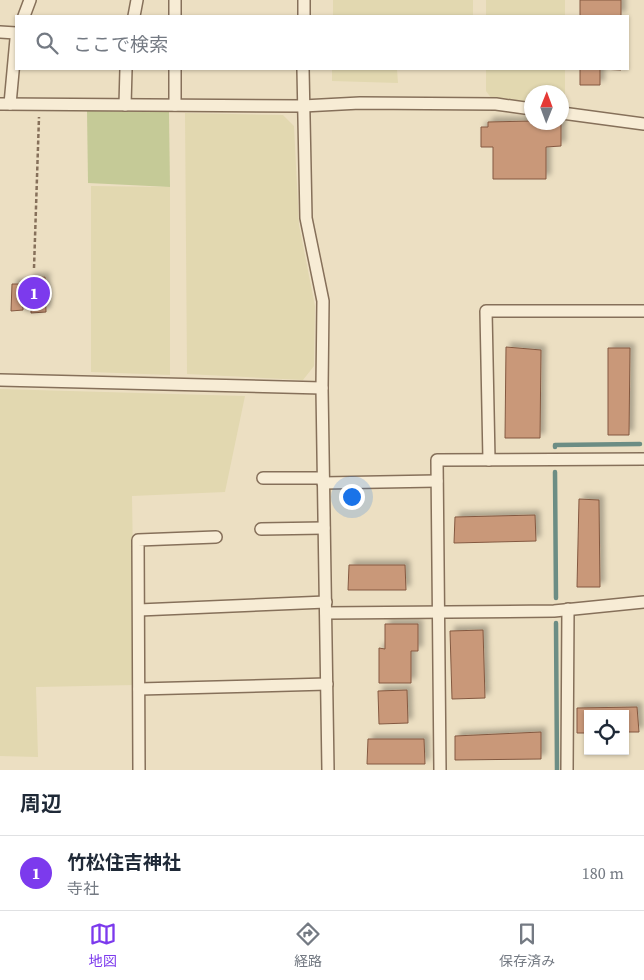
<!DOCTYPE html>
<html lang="ja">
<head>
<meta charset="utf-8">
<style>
  body { margin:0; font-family:"Source Serif 4","Noto Sans JP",serif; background:#f6f6f7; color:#1f2937 }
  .controls { position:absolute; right:15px; bottom:15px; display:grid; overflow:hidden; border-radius:0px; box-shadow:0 1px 4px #0004 }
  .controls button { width:45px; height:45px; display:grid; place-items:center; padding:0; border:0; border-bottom:1px solid #e0e1e3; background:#fff; color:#1f2937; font:25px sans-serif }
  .compass { position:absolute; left:524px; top:85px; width:45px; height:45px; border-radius:50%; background:#fff; box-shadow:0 1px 4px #0004; rotate:1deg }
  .you { position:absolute; left:351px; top:496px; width:18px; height:18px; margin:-12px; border:4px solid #fff; border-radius:50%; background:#1a73e8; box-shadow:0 0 0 8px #1a73e833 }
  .badge { display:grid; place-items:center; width:32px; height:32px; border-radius:50%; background:#7c3aed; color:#fff; font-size:16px; font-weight:700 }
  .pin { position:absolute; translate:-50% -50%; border:2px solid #fff; box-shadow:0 1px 5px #0006 }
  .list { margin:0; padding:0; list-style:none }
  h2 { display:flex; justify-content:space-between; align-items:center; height:65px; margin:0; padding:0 20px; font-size:21px }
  h2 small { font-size:16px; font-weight:400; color:#747a83 }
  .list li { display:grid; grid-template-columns:32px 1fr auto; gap:15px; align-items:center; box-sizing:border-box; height:75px; padding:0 20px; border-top:1px solid #e0e1e3 }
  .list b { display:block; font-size:19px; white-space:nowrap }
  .list p { margin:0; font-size:16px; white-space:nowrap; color:#747a83 }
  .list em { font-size:16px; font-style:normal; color:#747a83 }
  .icon { flex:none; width:28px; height:28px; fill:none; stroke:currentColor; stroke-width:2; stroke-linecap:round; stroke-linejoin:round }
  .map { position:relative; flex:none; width:644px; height:770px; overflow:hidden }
  .search { position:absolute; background:#fff; box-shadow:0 1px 4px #0004; left:15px; right:15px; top:15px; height:55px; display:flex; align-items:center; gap:12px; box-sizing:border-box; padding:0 18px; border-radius:0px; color:#747a83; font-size:19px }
  .sheet { height:140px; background:#fff }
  nav { display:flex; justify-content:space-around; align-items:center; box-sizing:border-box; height:70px; border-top:1px solid #e0e1e3; background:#fff; font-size:14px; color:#747a83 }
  nav a { display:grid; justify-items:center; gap:2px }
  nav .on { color:#7c3aed }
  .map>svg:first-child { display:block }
  .farmland { fill:#e2d8b0 }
  .green { fill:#c5ca97 }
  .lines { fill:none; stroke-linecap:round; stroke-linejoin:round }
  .stream { stroke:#6c8d84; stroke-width:4.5 }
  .building { fill:#c99879; stroke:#845941; filter:url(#shadow) }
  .minor-casing { stroke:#86705a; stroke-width:14 }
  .path { stroke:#86705a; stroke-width:2.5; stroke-dasharray:4 2.5; stroke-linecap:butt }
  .minor { stroke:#f7ecd5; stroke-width:11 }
</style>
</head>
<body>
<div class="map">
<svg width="644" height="770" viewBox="0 0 644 770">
  <defs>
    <filter id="shadow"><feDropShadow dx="4.5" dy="-4.5" stdDeviation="2.5" flood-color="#0004"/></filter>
  </defs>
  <rect width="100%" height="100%" fill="#ecdfc2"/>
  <g class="farmland">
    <rect x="333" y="0" width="140" height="16"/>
    <rect x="486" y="0" width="79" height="16"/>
    <polygon points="332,69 397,69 398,83 332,81"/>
    <polygon points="486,69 565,69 565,99 562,108 562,92 532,92 531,104 492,99 486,91"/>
    <polygon points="185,113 283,115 294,126 299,225 315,306 314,366 303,380 187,374"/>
    <polygon points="91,186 170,187 170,375 91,372"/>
    <polygon points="0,389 245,396 225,492 132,496 135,685 36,687 38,757 0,756"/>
  </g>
  <polygon class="green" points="87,111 169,112 170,187 88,183"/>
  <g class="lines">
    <g class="stream">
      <polyline points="555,447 555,445 640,444"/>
      <polyline points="555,472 556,598"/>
      <polyline points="556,623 557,770"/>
    </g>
  </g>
  <g class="building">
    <rect x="580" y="0" width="41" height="16"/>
    <polygon points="580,69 621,69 621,70 600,69 600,85 580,85"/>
    <polygon points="532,121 532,122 561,122 561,146 546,147 546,179 493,179 493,147 481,147 481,127 488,127 488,122"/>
    <polygon points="45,277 46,312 31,313 31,302 23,301 23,310 11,311 12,284 29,284 30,278"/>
    <polygon points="506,347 541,350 540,438 505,438"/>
    <polygon points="608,348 630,348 629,435 608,435"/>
    <polygon points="579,499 599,500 600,587 577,587"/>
    <polygon points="535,515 536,541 454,543 455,517"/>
    <polygon points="349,565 405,565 406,590 348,590"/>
    <polygon points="385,624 418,624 418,651 411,651 411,683 379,683 379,648 385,649"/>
    <polygon points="483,630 485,698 452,699 450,631"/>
    <polygon points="407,690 408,723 379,724 378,691"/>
    <polygon points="637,707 639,732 625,732 625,714 588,714 588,733 577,733 577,708"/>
    <polygon points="541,732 541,759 455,760 455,736"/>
    <polygon points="368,739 424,739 425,764 367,764"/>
  </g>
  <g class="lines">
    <defs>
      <g id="minor">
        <polyline points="175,0 175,16"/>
        <polyline points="24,16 30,0"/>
        <polyline points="134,16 137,0"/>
        <polyline points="304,16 304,0"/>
        <polyline points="0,32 16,33"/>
        <polyline points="175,69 175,105"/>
        <polyline points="303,69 306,218 323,301 322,388 328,770"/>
        <polyline points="0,104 303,106 360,103 496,104 532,109"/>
        <polyline points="10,104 16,39"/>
        <polyline points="125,105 126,69"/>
        <polyline points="562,113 644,124"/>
        <polyline points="0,380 322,388"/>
        <polyline points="489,460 486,311 644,311"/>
        <polyline points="263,478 323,478"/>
        <polyline points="323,483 437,481"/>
        <polyline points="261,529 324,528"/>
        <polyline points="139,610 326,602"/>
        <polyline points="326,613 554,611 644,602"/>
        <polyline points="139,689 327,684"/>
        <polyline points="139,770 138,540 216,537"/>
        <polyline points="440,770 437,460 644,459"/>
        <polyline points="567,770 568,609"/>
      </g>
    </defs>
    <use href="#minor" class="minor-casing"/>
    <polyline class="path" points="34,268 39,117"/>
    <use href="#minor" class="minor"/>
  </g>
</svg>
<div class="controls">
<button><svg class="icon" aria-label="locate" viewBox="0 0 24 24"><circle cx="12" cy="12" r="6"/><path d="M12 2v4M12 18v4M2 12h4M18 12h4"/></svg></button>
</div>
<svg class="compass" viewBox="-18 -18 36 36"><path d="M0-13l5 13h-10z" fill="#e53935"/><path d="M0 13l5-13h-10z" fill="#747a83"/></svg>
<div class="you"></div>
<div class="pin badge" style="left:34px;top:293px">1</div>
<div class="search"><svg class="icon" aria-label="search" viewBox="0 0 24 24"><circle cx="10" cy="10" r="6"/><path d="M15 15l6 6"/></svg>ここで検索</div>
</div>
<section class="sheet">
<h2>周辺<small></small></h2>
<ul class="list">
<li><span class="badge">1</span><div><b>竹松住吉神社</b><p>寺社</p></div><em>180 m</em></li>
</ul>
</section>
<nav>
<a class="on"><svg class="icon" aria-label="map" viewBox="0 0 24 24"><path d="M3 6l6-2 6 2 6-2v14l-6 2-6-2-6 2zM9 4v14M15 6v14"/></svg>地図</a>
<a><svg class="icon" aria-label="directions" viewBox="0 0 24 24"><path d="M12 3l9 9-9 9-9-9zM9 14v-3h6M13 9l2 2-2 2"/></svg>経路</a>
<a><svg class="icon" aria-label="saved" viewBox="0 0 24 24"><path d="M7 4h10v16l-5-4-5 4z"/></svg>保存済み</a>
</nav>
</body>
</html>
